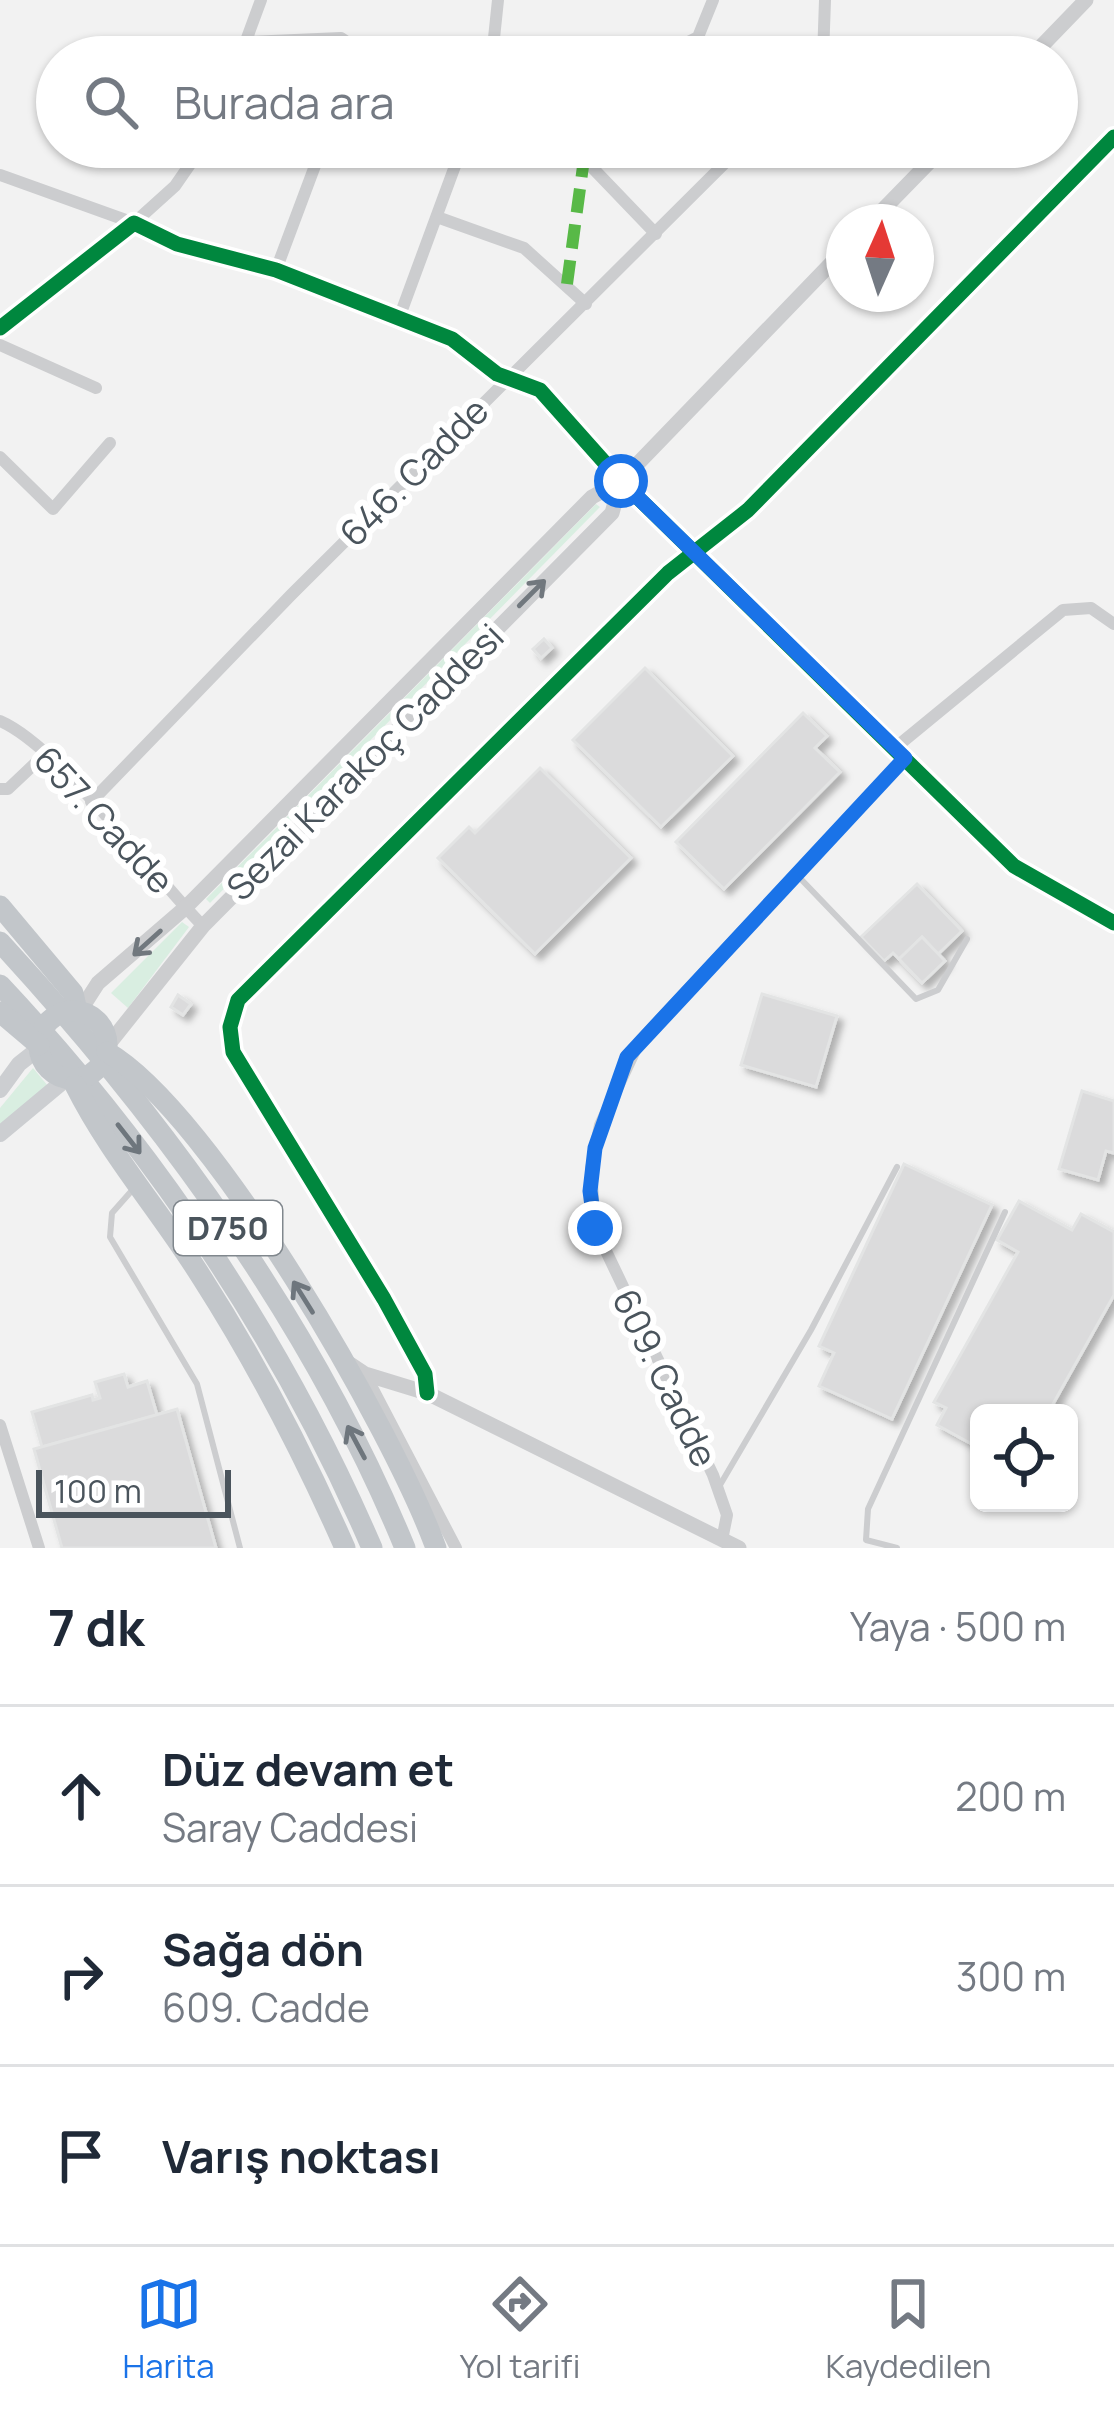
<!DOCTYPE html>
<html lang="tr">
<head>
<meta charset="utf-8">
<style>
  body { margin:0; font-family:Manrope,sans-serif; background:#f2f2f3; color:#1f2937 }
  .controls { position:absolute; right:36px; bottom:36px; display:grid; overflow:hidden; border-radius:18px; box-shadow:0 3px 9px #0004 }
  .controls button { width:108px; height:108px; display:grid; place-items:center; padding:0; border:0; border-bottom:3px solid #e0e1e3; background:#fff; color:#1f2937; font:60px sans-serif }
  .compass { position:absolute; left:826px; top:204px; width:108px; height:108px; border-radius:50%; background:#fff; box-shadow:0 3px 9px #0004; rotate:3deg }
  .scale { position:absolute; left:36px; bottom:30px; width:195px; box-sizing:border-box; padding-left:12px; border:6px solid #4a545c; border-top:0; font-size:33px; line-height:42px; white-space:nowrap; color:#4a545c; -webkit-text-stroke:9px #fff; paint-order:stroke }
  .stop { position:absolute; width:36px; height:36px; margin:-27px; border:9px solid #1a73e8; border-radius:50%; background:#fff }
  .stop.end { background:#1a73e8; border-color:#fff; box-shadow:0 3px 12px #0008 }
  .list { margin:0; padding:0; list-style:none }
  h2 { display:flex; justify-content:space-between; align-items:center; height:156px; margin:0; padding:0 48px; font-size:51px }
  h2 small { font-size:39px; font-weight:400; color:#747a83 }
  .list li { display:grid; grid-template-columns:78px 1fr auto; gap:36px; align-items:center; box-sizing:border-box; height:180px; padding:0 48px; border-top:3px solid #e0e1e3 }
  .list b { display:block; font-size:45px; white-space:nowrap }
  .list p { margin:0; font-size:39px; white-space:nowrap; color:#747a83 }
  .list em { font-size:39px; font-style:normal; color:#747a83 }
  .icon { flex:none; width:66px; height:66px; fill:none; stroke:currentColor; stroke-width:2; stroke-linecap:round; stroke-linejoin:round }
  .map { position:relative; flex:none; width:1114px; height:1548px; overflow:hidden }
  .search { position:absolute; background:#fff; box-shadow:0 3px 9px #0004; left:36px; right:36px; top:36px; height:132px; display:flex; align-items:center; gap:30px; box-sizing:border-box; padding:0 42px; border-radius:66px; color:#747a83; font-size:45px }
  .sheet { height:696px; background:#fff }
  nav { display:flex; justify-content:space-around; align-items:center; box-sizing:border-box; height:168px; border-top:3px solid #e0e1e3; background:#fff; font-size:33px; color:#747a83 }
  nav a { display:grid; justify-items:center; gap:6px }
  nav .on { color:#1a73e8 }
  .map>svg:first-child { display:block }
  .green { fill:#d9eee1 }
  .building { fill:#dbdbdc; stroke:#e3e4e4; stroke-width:3; filter:url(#shadow) }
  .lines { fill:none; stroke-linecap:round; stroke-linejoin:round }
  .service { stroke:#cccdcf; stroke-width:6 }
  .minor { stroke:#cccdcf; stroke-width:12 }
  .tertiary { stroke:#cccdcf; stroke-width:15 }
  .secondary { stroke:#ccced1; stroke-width:16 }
  .trunk { stroke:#c2c6ca; stroke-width:21 }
  .quiet { stroke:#58b947; stroke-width:12; stroke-dasharray:24 12; stroke-linecap:butt }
  .cycleway-casing { stroke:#fff; stroke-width:22 }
  .cycleway { stroke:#00873e; stroke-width:15 }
  .oneway { stroke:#71787e }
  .oneway2 { stroke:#6e767d }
  .route { stroke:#1a73e8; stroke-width:15 }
  .labels { text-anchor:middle; stroke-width:12; stroke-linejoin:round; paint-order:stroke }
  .shield { fill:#fff; stroke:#80878d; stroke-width:3 }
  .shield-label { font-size:33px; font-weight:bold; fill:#4a545c }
  .street-label { font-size:36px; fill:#4a545c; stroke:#fff }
</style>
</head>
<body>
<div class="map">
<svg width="1114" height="1548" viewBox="0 0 1114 1548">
  <defs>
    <filter id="shadow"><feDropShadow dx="5.5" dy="5.5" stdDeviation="3" flood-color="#0004"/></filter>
  </defs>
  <rect width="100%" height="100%" fill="#f2f2f2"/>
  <g class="green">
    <polygon points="596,504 600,507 210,903 206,899"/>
    <polygon points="182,922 189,927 128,1008 111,993"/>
    <polygon points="33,1068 48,1086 0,1124 0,1108"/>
  </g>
  <g class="building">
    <polygon points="544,639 552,648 541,658 533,649"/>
    <polygon points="645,668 733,756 661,827 573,740"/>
    <polygon points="803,713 827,736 815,748 840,772 724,889 676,842"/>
    <polygon points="540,768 631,858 535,954 438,858 469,827 475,833"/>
    <polygon points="917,884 962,931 938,954 922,937 899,959 893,953 884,961 861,937"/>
    <polygon points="922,937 945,961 922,983 899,959"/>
    <polygon points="762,994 837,1016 816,1087 741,1065"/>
    <polygon points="178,995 191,1004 183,1015 171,1007"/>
    <polygon points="1082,1091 1114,1101 1114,1153 1106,1151 1098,1180 1059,1169"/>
    <polygon points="904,1164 992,1205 892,1419 819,1386 834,1353 819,1346"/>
    <polygon points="1019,1201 1072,1230 1081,1214 1114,1232 1114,1295 1048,1413 979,1413 979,1448 937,1425 946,1408 934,1402 1018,1252 997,1240"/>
    <polygon points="124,1374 128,1387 147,1381 157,1415 42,1447 32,1412 92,1395 93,1400 100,1398 95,1382"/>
    <polygon points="177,1409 216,1548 62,1548 34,1449"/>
  </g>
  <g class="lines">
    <g class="service">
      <polyline points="797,875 916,999 938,990 967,939"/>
      <polyline points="135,1187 112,1213 110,1237 197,1384 240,1548"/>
      <polyline points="720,1485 811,1330 897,1167"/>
      <polyline points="897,1548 866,1540 868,1509 1005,1212"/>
    </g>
    <g class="minor">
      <polyline points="246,42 341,38 353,46 354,57"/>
      <polyline points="240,57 261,0"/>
      <polyline points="492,57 498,0"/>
      <polyline points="658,57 698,37 713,0"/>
      <polyline points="823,57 825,0"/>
      <polyline points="548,147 584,159 656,234"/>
      <polyline points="0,175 134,223 175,186 202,147"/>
      <polyline points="437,217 524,248 586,304"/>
      <polyline points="276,270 322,147"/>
      <polyline points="399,318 462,147"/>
      <polyline points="0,328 134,223"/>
      <polyline points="0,345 96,388"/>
      <polyline points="0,457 53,509 110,443"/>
      <path d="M0,721C60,747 152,875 203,926"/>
      <polyline points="895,748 1063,610 1091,608 1114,624"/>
      <polyline points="0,789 8,789 44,755"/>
      <polyline points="91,802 291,595 741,147"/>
      <polyline points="365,1374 456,1548"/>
      <polyline points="427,1393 425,1374 384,1299 233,1052 230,1027 238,1000 668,573 748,510 1114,137"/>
      <polyline points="0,1425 39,1548"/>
      <polyline points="722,1540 727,1515 713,1475 595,1228 591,1169 600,1125 639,1042 905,757"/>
    </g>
    <g class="tertiary">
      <polyline points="1031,57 1086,0"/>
      <polyline points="871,222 944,147"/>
      <polyline points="134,223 177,244 276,270 452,339 497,374 540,390 621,481 1014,866 1114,923"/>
      <polyline points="80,1011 98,983 185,908 592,497 621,481 844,250"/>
      <polyline points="108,1045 203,926 612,513 621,481"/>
      <polyline points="347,1362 365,1374 427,1393 739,1548"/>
    </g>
    <g class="secondary">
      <polyline points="0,1090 19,1064 38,1049"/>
      <polyline points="0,1134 66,1079"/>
    </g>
    <g class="trunk">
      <polyline points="0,906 73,993 77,1011"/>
      <path d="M0,942C163,1119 313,1324 405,1548"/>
      <path d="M0,985C154,1149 283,1341 372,1548"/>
      <circle cx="73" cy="1045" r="34"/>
      <polyline points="0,1012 39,1045"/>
      <path d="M107,1052C211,1112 394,1432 436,1548"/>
      <path d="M75,1085C110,1155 161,1212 202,1278C257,1364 304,1455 345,1548"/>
    </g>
    <polyline class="quiet" points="567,284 584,159"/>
    <defs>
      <g id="cycleway">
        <polyline points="0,328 134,223 177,244 276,270 452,339 497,374 540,390 621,481 1014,866 1114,923"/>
        <polyline points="427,1393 425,1374 384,1299 233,1052 230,1027 238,1000 668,573 748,510 1114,137"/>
      </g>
    </defs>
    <use href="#cycleway" class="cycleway-casing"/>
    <use href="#cycleway" class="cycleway"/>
  </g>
  <defs><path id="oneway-shaft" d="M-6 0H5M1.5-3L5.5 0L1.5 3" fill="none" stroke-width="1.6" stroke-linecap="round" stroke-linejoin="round" transform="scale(3)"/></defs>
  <g class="oneway">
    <use href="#oneway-shaft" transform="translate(532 593) rotate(-45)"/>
    <use href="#oneway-shaft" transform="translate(147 943) rotate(138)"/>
  </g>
  <g class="oneway2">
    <use href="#oneway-shaft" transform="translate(129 1139) rotate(52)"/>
    <use href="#oneway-shaft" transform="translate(303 1297) rotate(-122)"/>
    <use href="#oneway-shaft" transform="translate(356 1442) rotate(-118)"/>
  </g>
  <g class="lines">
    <polyline class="route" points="595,1228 590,1191 595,1148 627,1057 905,758 621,481"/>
  </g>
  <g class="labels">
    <rect class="shield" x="174" y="1201" width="108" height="54" rx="9"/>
    <g class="shield-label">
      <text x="228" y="1240">D750</text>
    </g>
    <g class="street-label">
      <text transform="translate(414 472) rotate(-45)" y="13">646. Cadde</text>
      <text transform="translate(365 762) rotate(-45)" y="13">Sezai Karakoç Caddesi</text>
      <text transform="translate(104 820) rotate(47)" y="13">657. Cadde</text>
      <text transform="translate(665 1378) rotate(64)" y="13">609. Cadde</text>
    </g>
  </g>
</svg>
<div class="controls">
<button><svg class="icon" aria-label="locate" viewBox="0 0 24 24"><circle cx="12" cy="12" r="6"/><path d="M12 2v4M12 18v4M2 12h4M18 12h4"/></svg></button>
</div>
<svg class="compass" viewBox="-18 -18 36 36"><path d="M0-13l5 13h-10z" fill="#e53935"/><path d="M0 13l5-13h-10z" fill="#747a83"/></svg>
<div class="scale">100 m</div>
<div class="stop" style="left:621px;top:481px"></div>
<div class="stop end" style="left:595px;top:1228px"></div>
<div class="search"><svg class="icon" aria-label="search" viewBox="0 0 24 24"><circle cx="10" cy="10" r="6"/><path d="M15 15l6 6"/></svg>Burada ara</div>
</div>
<section class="sheet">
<h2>7 dk<small>Yaya · 500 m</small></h2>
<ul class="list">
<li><svg class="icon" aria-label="ahead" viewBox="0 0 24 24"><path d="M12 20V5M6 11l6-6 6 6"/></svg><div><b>Düz devam et</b><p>Saray Caddesi</p></div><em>200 m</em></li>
<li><svg class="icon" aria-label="right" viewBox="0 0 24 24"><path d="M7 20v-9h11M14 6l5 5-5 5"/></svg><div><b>Sağa dön</b><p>609. Cadde</p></div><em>300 m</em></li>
<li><svg class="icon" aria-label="arrive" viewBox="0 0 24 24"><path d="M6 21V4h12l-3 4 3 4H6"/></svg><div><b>Varış noktası</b></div></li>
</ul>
</section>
<nav>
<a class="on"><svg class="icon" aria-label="map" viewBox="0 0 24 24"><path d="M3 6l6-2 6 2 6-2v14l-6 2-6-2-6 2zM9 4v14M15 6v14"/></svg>Harita</a>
<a><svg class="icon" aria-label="directions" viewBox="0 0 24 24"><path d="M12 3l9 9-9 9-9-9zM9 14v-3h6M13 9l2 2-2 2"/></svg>Yol tarifi</a>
<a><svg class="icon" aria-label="saved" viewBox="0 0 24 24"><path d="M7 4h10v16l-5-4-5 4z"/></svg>Kaydedilen</a>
</nav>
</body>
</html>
